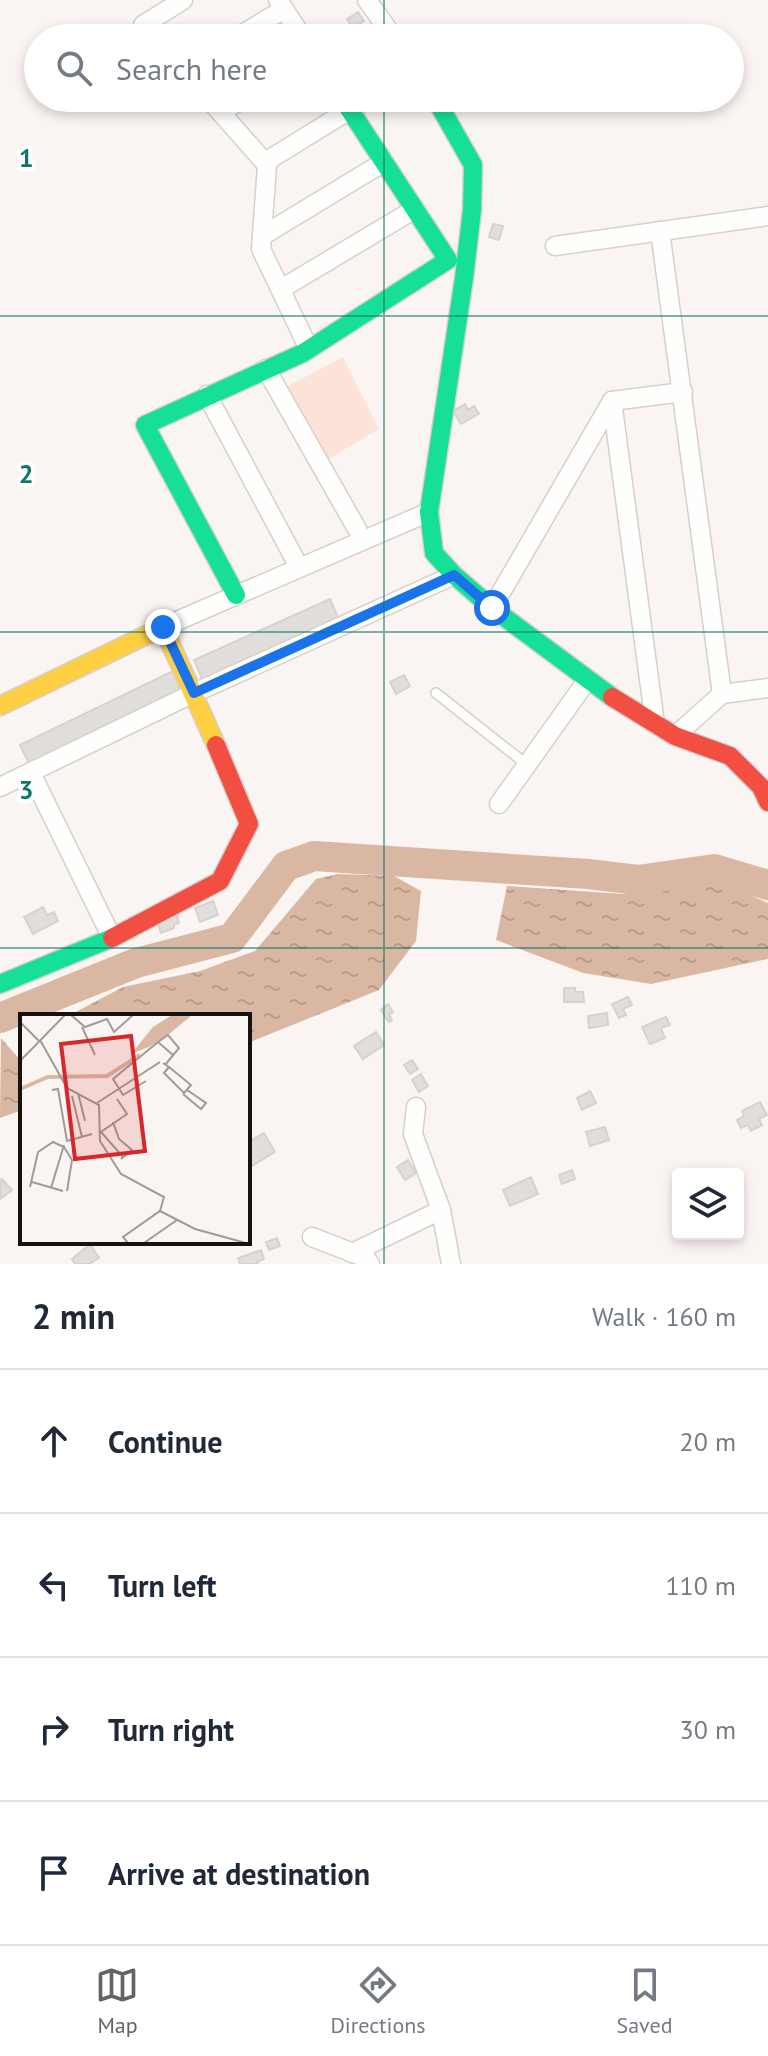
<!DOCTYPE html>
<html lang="en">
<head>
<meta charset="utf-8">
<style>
  body { margin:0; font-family:"PT Sans",sans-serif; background:#f2f2f3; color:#1f2937 }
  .controls { position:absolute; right:24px; bottom:24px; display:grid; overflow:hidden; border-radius:8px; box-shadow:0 4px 12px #0003 }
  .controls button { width:72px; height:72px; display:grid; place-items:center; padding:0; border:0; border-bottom:2px solid #e0e1e3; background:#fff; color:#1f2937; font:40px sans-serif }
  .stop { position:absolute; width:24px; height:24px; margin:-18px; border:6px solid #1a73e8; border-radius:50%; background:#fff }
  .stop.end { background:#1a73e8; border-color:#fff; box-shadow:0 2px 8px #0008 }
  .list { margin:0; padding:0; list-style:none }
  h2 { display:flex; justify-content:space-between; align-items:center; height:104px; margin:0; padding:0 32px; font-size:34px }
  h2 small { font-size:26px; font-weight:400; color:#747a83 }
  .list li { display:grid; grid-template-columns:52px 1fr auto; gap:24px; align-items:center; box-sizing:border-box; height:144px; padding:0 32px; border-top:2px solid #e0e1e3 }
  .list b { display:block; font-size:30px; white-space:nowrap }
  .list em { font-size:26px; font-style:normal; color:#747a83 }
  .icon { flex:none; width:44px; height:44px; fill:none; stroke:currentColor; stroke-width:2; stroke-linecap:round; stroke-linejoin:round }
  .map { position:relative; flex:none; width:768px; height:1264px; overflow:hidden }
  .search { position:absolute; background:#fff; box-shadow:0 4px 12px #0003; left:24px; right:24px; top:24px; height:88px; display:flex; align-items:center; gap:20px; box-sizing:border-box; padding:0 28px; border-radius:44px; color:#747a83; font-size:30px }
  .sheet { height:680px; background:#fff }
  nav { display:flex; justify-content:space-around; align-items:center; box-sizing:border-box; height:112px; border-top:2px solid #e0e1e3; background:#fff; font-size:22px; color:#747a83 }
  nav a { display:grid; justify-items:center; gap:4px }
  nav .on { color:#666260 }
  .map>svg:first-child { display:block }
  .pitch { fill:#fbe3d7 }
  .water { fill:url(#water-ripples) }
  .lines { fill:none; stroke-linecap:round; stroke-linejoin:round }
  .river { stroke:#dab7a3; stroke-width:30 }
  .building { fill:#e1dddb; stroke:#d6d2d0; stroke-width:2 }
  .lane-casing { stroke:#d4d0ce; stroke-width:12 }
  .street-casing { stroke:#d4d0ce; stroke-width:21 }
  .fast-casing { stroke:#d4d0ce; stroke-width:21 }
  .slow-casing { stroke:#d4d0ce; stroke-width:21 }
  .jam-casing { stroke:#d4d0ce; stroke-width:21 }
  .lane { stroke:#fefefd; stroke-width:9 }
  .street { stroke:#fefefd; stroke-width:18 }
  .fast { stroke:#16e098; stroke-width:18 }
  .slow { stroke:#ffcf43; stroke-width:18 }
  .jam { stroke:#f24e42; stroke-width:18 }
  .route { stroke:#1a73e8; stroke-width:10 }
  .grid { fill:none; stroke:#0f766e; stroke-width:2; stroke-opacity:0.55 }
  .inset-river { fill:none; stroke:#dab7a3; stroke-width:4 }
  .inset-road { fill:none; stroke:#9f9b98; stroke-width:2 }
  .view { fill:#d62828; fill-opacity:0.15; stroke:#d62828; stroke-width:4 }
  .inset-edge { fill:none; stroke:#161311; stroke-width:4 }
  .grid-label { font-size:26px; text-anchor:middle; font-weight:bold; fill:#0f766e; stroke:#fff; stroke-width:8; stroke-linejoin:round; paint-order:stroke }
</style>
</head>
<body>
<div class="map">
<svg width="768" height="1264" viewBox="0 0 768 1264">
  <defs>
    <pattern id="water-ripples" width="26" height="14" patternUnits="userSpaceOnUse" patternTransform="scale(2)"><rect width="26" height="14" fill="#dab7a3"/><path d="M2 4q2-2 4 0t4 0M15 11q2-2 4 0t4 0" fill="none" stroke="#ba9c8b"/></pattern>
  </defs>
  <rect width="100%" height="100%" fill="#faf5f2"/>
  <polygon class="pitch" points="343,357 379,429 325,461 288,386"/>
  <g class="water">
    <polygon points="338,874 394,876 421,891 416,941 379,990 248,1043 248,1016 68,1016 123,987 200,971 255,951 316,879"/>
    <polygon points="720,882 768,903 768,959 651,984 583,973 496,940 507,886 623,894"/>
    <polygon points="1,1038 22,1062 22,1110 0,1118"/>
  </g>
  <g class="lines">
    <polyline class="river" points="0,1018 136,963 232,938 286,866 314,856 588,874 638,880 714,869 768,885"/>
  </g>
  <g class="building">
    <polygon points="358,12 364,21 353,28 347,19"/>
    <polygon points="493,224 503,226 499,240 489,237"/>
    <polygon points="465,404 468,410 474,406 479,414 461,424 453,411"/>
    <polygon points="330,599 339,620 203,681 194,660"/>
    <polygon points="175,670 185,691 30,766 20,745"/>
    <polygon points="404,675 410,686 396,694 390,682"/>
    <polygon points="213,901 218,915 200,922 195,908"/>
    <polygon points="43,907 47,915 54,912 58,921 33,934 24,917"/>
    <polygon points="177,916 179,923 174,925 174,928 161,933 156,917"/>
    <polygon points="564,988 575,988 575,992 583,992 584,1002 564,1002"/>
    <polygon points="628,997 632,1005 623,1009 626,1015 619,1018 612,1004"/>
    <polygon points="388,1004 393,1012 389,1014 392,1020 389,1022 381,1010"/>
    <polygon points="607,1013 608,1025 589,1028 588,1016"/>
    <polygon points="666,1017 670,1025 661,1028 665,1038 650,1044 642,1027"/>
    <polygon points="376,1032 384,1045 363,1059 354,1046"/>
    <polygon points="412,1060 418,1069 410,1074 404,1065"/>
    <polygon points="421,1074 428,1086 419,1092 412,1080"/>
    <polygon points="590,1091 596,1103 582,1110 577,1098"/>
    <polygon points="760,1102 767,1115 759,1119 762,1125 751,1131 748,1125 741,1128 737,1120 744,1116 742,1111"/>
    <polygon points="605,1127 609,1140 590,1146 586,1132"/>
    <polygon points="264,1133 275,1152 252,1166 248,1160 248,1142"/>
    <polygon points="408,1160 416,1173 405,1180 397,1167"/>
    <polygon points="572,1170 575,1179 562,1184 559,1175"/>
    <polygon points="531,1177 538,1194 510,1206 503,1190"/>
    <polygon points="2,1179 12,1190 0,1199 0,1181"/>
    <polygon points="277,1238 280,1246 269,1250 266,1242"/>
    <polygon points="90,1244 99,1258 89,1264 75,1264 72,1259"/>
    <polygon points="261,1250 264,1259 257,1262 258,1264 240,1264 238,1258"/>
  </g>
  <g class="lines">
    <defs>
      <polyline id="lane" points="436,693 526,764"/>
      <g id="street">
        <polyline points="278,0 303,38"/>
        <polyline points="367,0 394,38"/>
        <polyline points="155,38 143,25 183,0"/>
        <polyline points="236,38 284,9"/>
        <polyline points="208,98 267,165 261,249 309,349"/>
        <polyline points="221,112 245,98"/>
        <polyline points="265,162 369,98"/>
        <polyline points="660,231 722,694"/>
        <polyline points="262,236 384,162"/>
        <polyline points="555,246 768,216"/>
        <polyline points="281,289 415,209"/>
        <polyline points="266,369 357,529"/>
        <polyline points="207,395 299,567"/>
        <polyline points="612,401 655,724"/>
        <polyline points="612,401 683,392"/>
        <polyline points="492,608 612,401"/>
        <polyline points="163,627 429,512"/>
        <polyline points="675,736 722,694 768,688"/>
        <polyline points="31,773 112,938"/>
        <polyline points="0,787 194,693 454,575"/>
        <polyline points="499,804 588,679"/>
        <polyline points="416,1107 413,1134 441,1210 451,1264"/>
        <polyline points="312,1237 366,1258 370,1264"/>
        <polyline points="352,1253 441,1210"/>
      </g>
      <g id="fast">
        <polyline points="435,98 473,165 472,210 464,278 429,512 434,553 454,575 492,608 612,697"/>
        <polyline points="236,595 145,425 303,353 448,260 342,98"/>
        <polyline points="0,984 112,938"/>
      </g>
      <polyline id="slow" points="0,706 163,627 216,745"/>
      <g id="jam">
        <polyline points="612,697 675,736 730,756 761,787 768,802"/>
        <polyline points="112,938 220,881 249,824 216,745"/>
      </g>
    </defs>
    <use href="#lane" class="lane-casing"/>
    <use href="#street" class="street-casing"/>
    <use href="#fast" class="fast-casing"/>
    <use href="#slow" class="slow-casing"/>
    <use href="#jam" class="jam-casing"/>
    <use href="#lane" class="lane"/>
    <use href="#street" class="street"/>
    <use href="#fast" class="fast"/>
    <use href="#slow" class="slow"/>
    <use href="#jam" class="jam"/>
  </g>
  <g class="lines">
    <polyline class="route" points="163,627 194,693 454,575 492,608"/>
  </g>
  <path class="grid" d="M384,0V38M384,98V1264M0,316H768M0,632H768M0,948H768"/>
  <g transform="translate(20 1014)">
    <rect width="230" height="230" fill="#faf5f2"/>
    <path d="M152,1H167L131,32L111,40L133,13Z" fill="#dab7a3"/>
    <path class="inset-river" d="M134,30L169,1M0,75L28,63L87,62L120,41"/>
    <path class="inset-road" d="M51,1L65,13L87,5L94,18L113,1M0,8L19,27M62,13L75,41M20,26L47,74L79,91L80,127L101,160L144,183L140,197M138,28L148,21L159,34L145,51M0,47L45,1M143,49L149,53L171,71L164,79L144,59L149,53M126,67L103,81L93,65L138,28L153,41M32,76L38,75L47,127L72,120M58,79L65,107M163,80L181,95L186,89L167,76M52,82L62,123M97,85L107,100L81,118L103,143M77,89L140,48M93,108L99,125L112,136L101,145M12,168L43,177M10,173L18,138L33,128L44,133L52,146L47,177M31,174L44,131M108,229L103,223L140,197L175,215L226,229M124,229L157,206"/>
    <path class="view" d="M111,22L125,137L55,145L41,30Z"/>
    <rect width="230" height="230" class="inset-edge"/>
  </g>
  <g class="grid-label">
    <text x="26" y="167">1</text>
    <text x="26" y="483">2</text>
    <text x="26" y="799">3</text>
  </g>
</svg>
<div class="controls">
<button><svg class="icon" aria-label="layers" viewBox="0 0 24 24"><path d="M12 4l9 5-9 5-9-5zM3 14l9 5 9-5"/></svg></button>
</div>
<div class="stop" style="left:492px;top:608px"></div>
<div class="stop end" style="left:163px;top:627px"></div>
<div class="search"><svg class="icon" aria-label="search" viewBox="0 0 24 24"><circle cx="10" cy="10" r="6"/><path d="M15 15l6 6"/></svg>Search here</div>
</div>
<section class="sheet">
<h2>2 min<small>Walk · 160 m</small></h2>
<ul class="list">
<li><svg class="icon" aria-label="ahead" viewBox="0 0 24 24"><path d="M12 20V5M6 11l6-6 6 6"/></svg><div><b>Continue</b></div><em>20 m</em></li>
<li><svg class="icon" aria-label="left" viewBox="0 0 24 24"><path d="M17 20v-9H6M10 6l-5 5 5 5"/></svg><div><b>Turn left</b></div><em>110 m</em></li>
<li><svg class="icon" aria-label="right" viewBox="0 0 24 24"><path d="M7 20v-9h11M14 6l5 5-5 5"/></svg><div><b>Turn right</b></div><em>30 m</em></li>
<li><svg class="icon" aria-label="arrive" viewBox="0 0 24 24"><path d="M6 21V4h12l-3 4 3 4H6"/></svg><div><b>Arrive at destination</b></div></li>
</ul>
</section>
<nav>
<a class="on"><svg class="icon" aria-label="map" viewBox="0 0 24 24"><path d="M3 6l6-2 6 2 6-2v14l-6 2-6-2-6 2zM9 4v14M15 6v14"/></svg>Map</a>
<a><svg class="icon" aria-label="directions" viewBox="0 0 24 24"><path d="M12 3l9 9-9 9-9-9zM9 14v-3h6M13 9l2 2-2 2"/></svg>Directions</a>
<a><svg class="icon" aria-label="saved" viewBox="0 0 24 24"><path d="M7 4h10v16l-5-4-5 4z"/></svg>Saved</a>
</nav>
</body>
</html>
